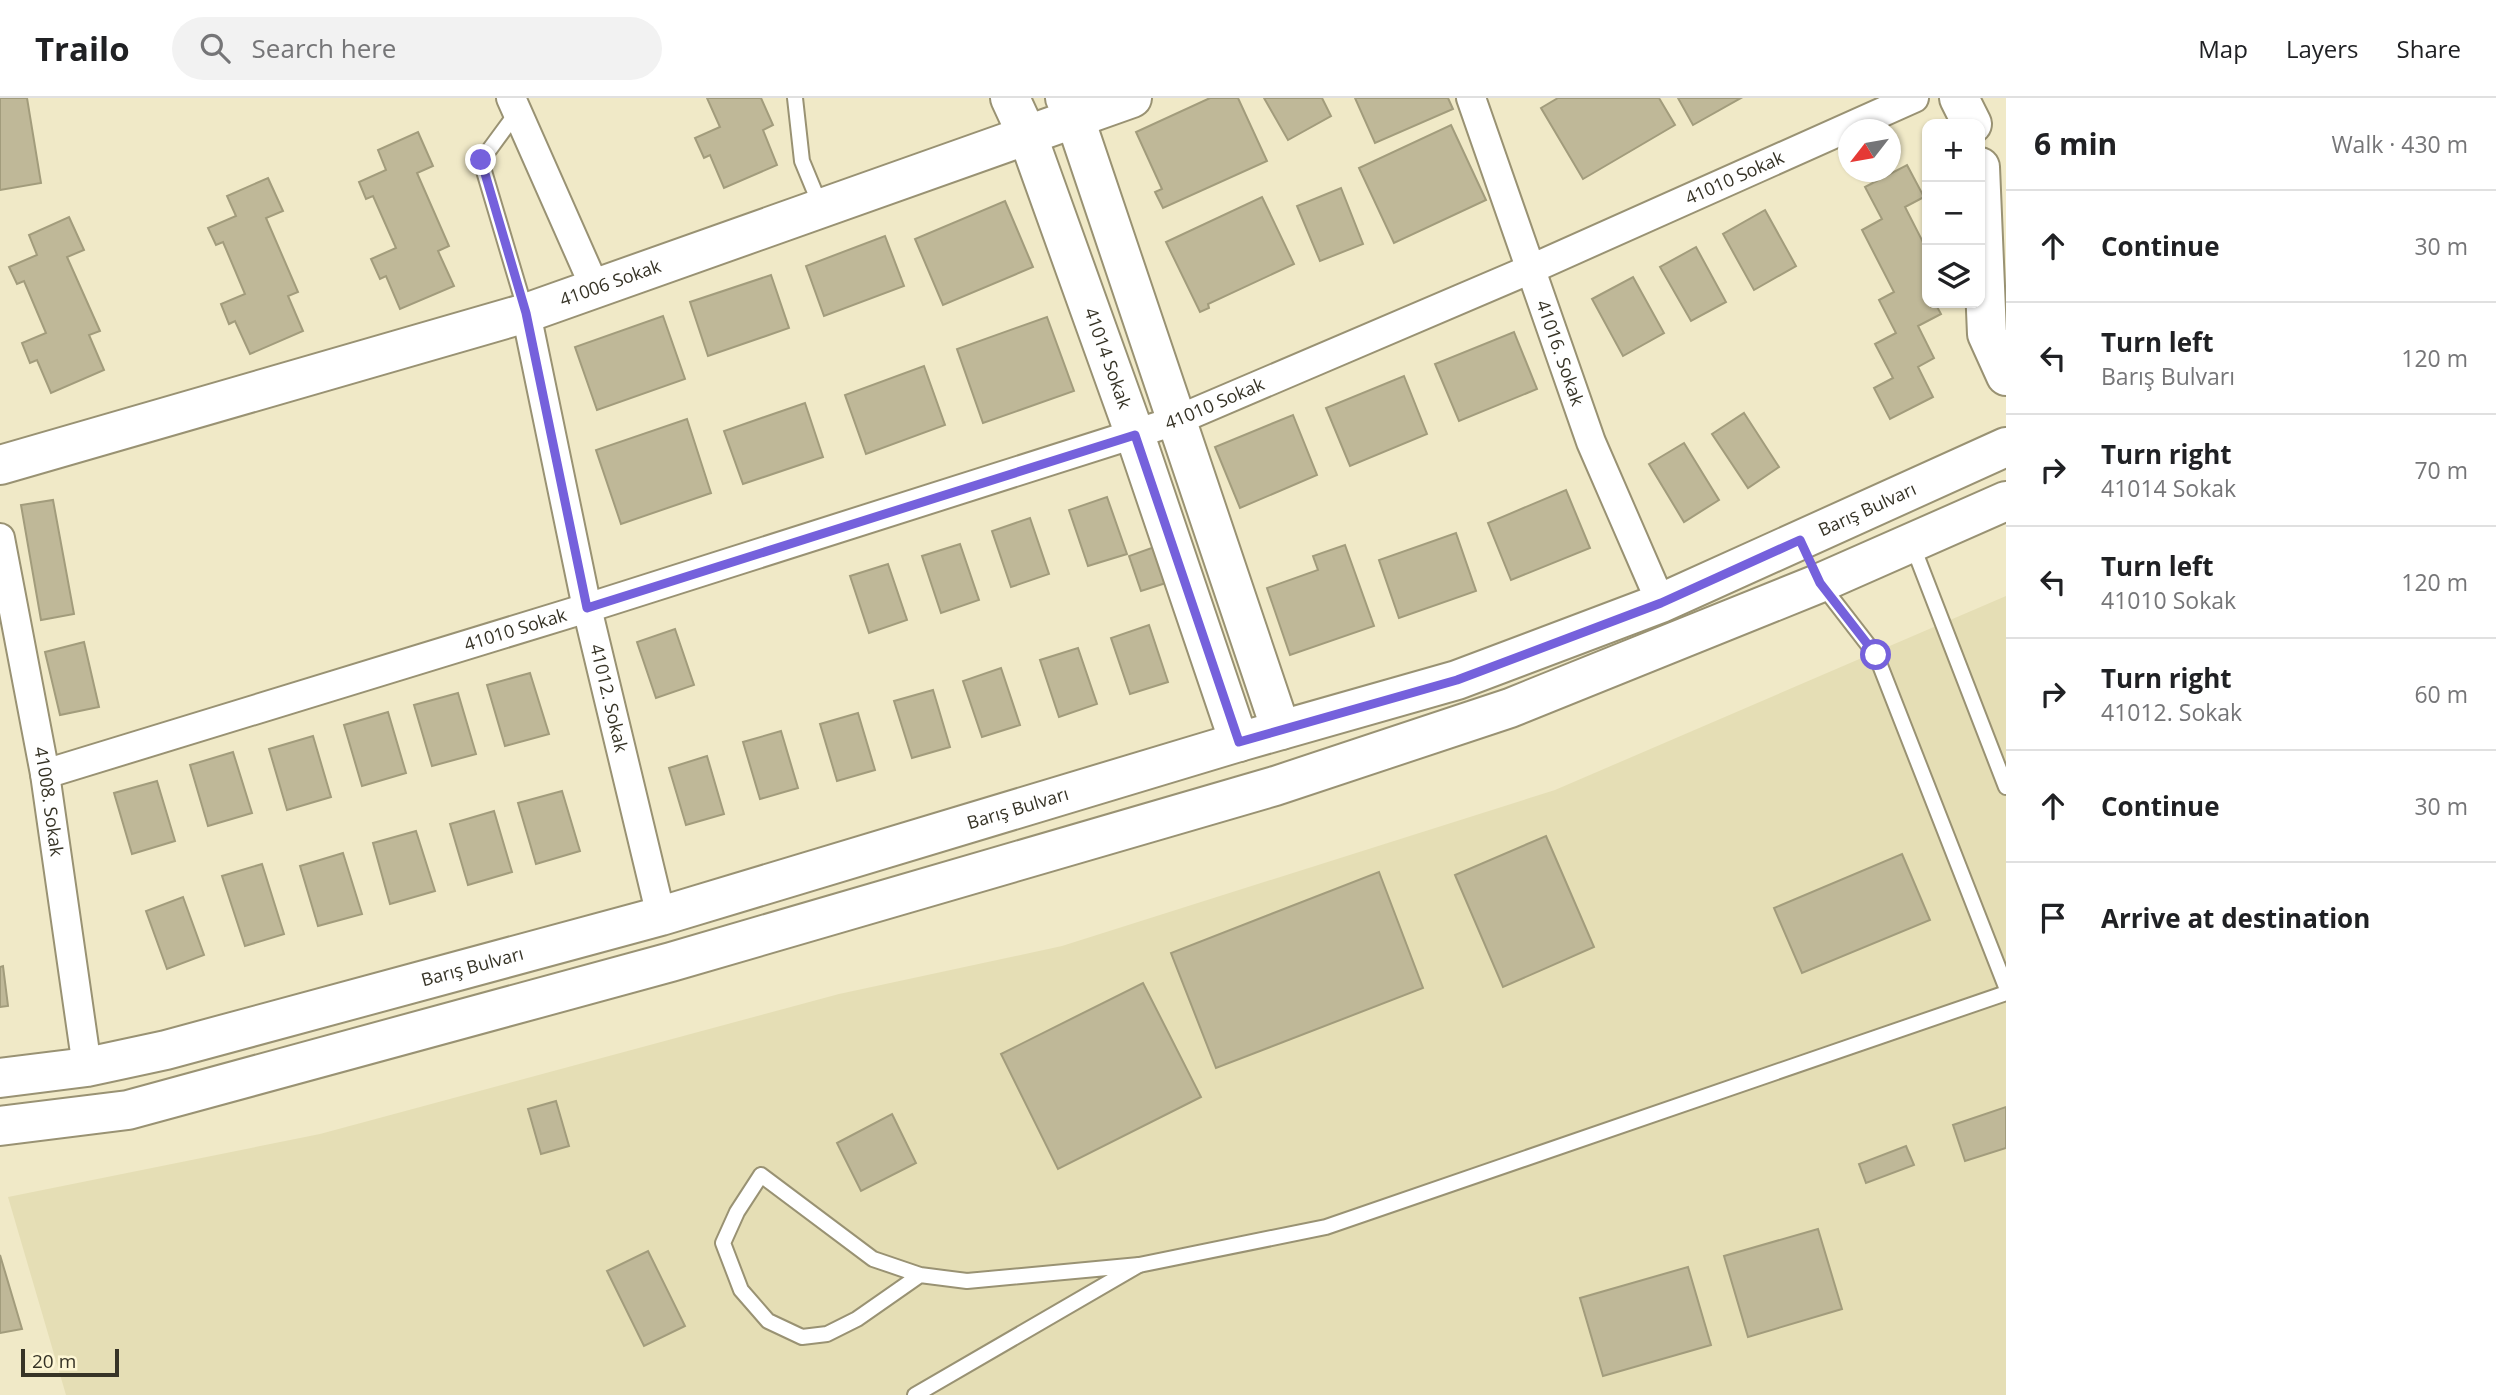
<!DOCTYPE html>
<html lang="en">
<head>
<meta charset="utf-8">
<style>
  body { margin:0; font-family:"Open Sans",sans-serif; background:#f2f2f2; color:#202124 }
  .controls { position:absolute; right:21px; top:21px; display:grid; overflow:hidden; border-radius:14px; box-shadow:0 2px 5px #0004 }
  .controls button { width:63px; height:63px; display:grid; place-items:center; padding:0; border:0; border-bottom:2px solid #e0e0e0; background:#fff; color:#202124; font:35px sans-serif }
  .compass { position:absolute; left:1838px; top:21px; width:63px; height:63px; border-radius:50%; background:#fff; box-shadow:0 2px 5px #0004; rotate:239deg }
  .scale { position:absolute; left:21px; bottom:18px; width:98px; box-sizing:border-box; padding-left:7px; border:4px solid #363326; border-top:0; font-size:19px; line-height:24px; white-space:nowrap; color:#363326; -webkit-text-stroke:5px #fdf6d4; paint-order:stroke }
  .stop { position:absolute; width:21px; height:21px; margin:-16px; border:5px solid #7561dc; border-radius:50%; background:#fff }
  .stop.end { background:#7561dc; border-color:#fff; box-shadow:0 2px 7px #0008 }
  .list { margin:0; padding:0; list-style:none }
  h2 { display:flex; justify-content:space-between; align-items:center; height:91px; margin:0; padding:0 28px; font-size:30px }
  h2 small { font-size:23px; font-weight:400; color:#757577 }
  .list li { display:grid; grid-template-columns:46px 1fr auto; gap:21px; align-items:center; box-sizing:border-box; height:112px; padding:0 28px; border-top:2px solid #e0e0e0 }
  .list b { display:block; font-size:26px; white-space:nowrap }
  .list p { margin:0; font-size:23px; white-space:nowrap; color:#757577 }
  .list em { font-size:23px; font-style:normal; color:#757577 }
  .icon { flex:none; width:38px; height:38px; fill:none; stroke:currentColor; stroke-width:2; stroke-linecap:round; stroke-linejoin:round }
  .map { position:relative; flex:none; width:2006px; height:1297px; overflow:hidden }
  header { display:flex; align-items:center; gap:42px; box-sizing:border-box; height:98px; padding:0 35px; background:#fff; border-bottom:2px solid #e0e0e0 }
  header strong { font-size:33px }
  nav { display:flex; gap:38px; margin-inline-start:auto; font-size:24px }
  .search { width:490px; height:63px; background:#f2f2f2; display:flex; align-items:center; gap:18px; box-sizing:border-box; padding:0 24px; border-radius:38px; color:#757577; font-size:26px }
  main { display:flex }
  aside { flex:1; background:#fff }
  .map>svg:first-child { display:block }
  .built { fill:#e5deb5 }
  .building { fill:#bfb898; stroke:#a29c7c; stroke-width:2 }
  .lines { fill:none; stroke-linecap:round; stroke-linejoin:round }
  .lane-casing { stroke:#999273; stroke-width:18 }
  .street-casing { stroke:#999273; stroke-width:32 }
  .secondary-casing { stroke:#999273; stroke-width:42 }
  .lane { stroke:#fff; stroke-width:14 }
  .street { stroke:#fff; stroke-width:28 }
  .secondary { stroke:#fff; stroke-width:38 }
  .route { stroke:#7561dc; stroke-width:9 }
  .labels { text-anchor:middle; stroke-width:6; stroke-linejoin:round; paint-order:stroke }
  .street-label { font-size:18px; fill:#363326; stroke:#fdf6d4 }
</style>
</head>
<body>
<header>
<strong>Trailo</strong>
<div class="search"><svg class="icon" aria-label="search" viewBox="0 0 24 24"><circle cx="10" cy="10" r="6"/><path d="M15 15l6 6"/></svg>Search here</div>
<nav><a>Map</a><a>Layers</a><a>Share</a></nav>
</header>
<main>
<div class="map">
<svg width="2006" height="1297" viewBox="0 0 2006 1297">
  <rect width="100%" height="100%" fill="#f0e9c7"/>
  <polygon class="built" points="2006,498 2006,1297 66,1297 8,1099 320,1036 839,896 1062,848 1555,692"/>
  <g class="building">
    <polygon points="0,0 27,0 41,85 0,92"/>
    <polygon points="707,0 761,0 773,27 763,32 777,67 724,90 710,57 704,60 695,40 720,29"/>
    <polygon points="1210,0 1238,0 1267,63 1163,110 1155,94 1162,91 1136,34"/>
    <polygon points="1264,0 1322,0 1331,18 1288,42"/>
    <polygon points="1355,0 1448,0 1453,11 1375,45"/>
    <polygon points="1558,0 1659,0 1675,27 1583,81 1541,10"/>
    <polygon points="1678,0 1741,0 1693,27"/>
    <polygon points="1451,27 1486,102 1394,145 1359,70"/>
    <polygon points="418,34 433,68 417,75 449,148 438,153 454,188 400,211 386,178 380,181 371,161 396,150 373,98 366,101 359,84 386,72 378,52"/>
    <polygon points="1907,67 1924,99 1905,109 1927,152 1927,182 1924,184 1927,189 1927,205 1935,205 1941,216 1918,228 1934,260 1918,269 1933,299 1890,321 1874,290 1893,280 1875,246 1896,235 1879,202 1894,194 1862,132 1882,121 1865,89"/>
    <polygon points="268,80 283,113 266,120 298,194 288,198 303,233 250,256 235,223 229,226 221,206 245,196 223,144 216,147 208,130 236,118 227,98"/>
    <polygon points="1341,90 1363,146 1320,163 1297,108"/>
    <polygon points="1262,99 1294,166 1208,206 1209,210 1200,214 1166,144"/>
    <polygon points="1005,103 1033,169 943,207 915,141"/>
    <polygon points="1765,112 1796,168 1754,192 1723,136"/>
    <polygon points="69,119 84,152 67,159 100,233 89,237 104,272 51,295 37,262 30,265 22,245 46,235 24,183 17,186 9,169 37,157 29,137"/>
    <polygon points="885,138 904,188 824,218 806,168"/>
    <polygon points="1696,149 1726,204 1691,223 1660,169"/>
    <polygon points="771,177 789,230 708,258 690,204"/>
    <polygon points="1633,179 1664,235 1623,258 1592,201"/>
    <polygon points="663,218 685,281 597,312 575,249"/>
    <polygon points="1047,219 1074,293 983,325 957,251"/>
    <polygon points="1514,234 1537,291 1459,323 1435,266"/>
    <polygon points="924,268 945,327 866,356 845,297"/>
    <polygon points="1404,278 1427,336 1350,368 1326,310"/>
    <polygon points="805,305 823,359 743,386 724,333"/>
    <polygon points="1744,315 1779,369 1748,390 1712,336"/>
    <polygon points="1293,317 1317,377 1240,410 1215,349"/>
    <polygon points="687,321 711,395 621,426 596,352"/>
    <polygon points="1684,345 1719,402 1684,424 1649,366"/>
    <polygon points="1566,392 1590,450 1511,482 1488,425"/>
    <polygon points="1107,399 1127,456 1088,468 1069,412"/>
    <polygon points="53,402 74,516 41,522 21,407"/>
    <polygon points="1030,420 1049,476 1011,489 992,433"/>
    <polygon points="1456,435 1476,493 1399,520 1379,462"/>
    <polygon points="960,446 979,502 941,515 922,458"/>
    <polygon points="1160,447 1172,483 1141,493 1129,458"/>
    <polygon points="1345,447 1374,528 1290,557 1267,490 1318,472 1313,458"/>
    <polygon points="888,466 907,522 869,535 850,478"/>
    <polygon points="1149,527 1168,584 1130,596 1111,540"/>
    <polygon points="675,531 694,587 656,600 637,544"/>
    <polygon points="84,544 99,609 60,617 45,554"/>
    <polygon points="1078,550 1097,606 1059,619 1040,562"/>
    <polygon points="1001,570 1020,627 982,639 963,583"/>
    <polygon points="530,575 549,636 505,648 487,587"/>
    <polygon points="933,592 950,649 912,660 894,603"/>
    <polygon points="458,595 476,656 432,668 414,607"/>
    <polygon points="388,614 406,675 362,688 344,627"/>
    <polygon points="858,615 875,672 837,683 820,626"/>
    <polygon points="781,633 798,690 760,701 743,644"/>
    <polygon points="313,638 331,699 287,712 269,651"/>
    <polygon points="233,654 252,715 208,728 190,667"/>
    <polygon points="707,658 724,716 686,727 669,670"/>
    <polygon points="157,683 175,743 132,756 114,695"/>
    <polygon points="562,693 580,753 536,766 518,705"/>
    <polygon points="494,713 512,774 468,787 450,726"/>
    <polygon points="416,733 435,793 390,806 373,745"/>
    <polygon points="1546,738 1594,849 1503,889 1455,777"/>
    <polygon points="343,755 362,816 318,828 300,768"/>
    <polygon points="1902,756 1930,822 1802,875 1774,810"/>
    <polygon points="262,766 284,836 245,848 222,778"/>
    <polygon points="1379,774 1423,890 1216,970 1171,855"/>
    <polygon points="183,799 204,857 167,871 146,813"/>
    <polygon points="3,868 8,908 0,909 0,869"/>
    <polygon points="1143,885 1201,999 1058,1071 1001,956"/>
    <polygon points="556,1003 569,1048 541,1056 528,1011"/>
    <polygon points="2006,1009 2006,1050 1965,1063 1953,1027"/>
    <polygon points="892,1016 916,1065 861,1093 837,1045"/>
    <polygon points="1906,1048 1914,1067 1866,1085 1859,1066"/>
    <polygon points="1818,1131 1842,1211 1748,1239 1724,1158"/>
    <polygon points="648,1153 685,1228 644,1248 607,1173"/>
    <polygon points="0,1157 22,1231 0,1235"/>
    <polygon points="1688,1169 1711,1247 1603,1278 1580,1200"/>
  </g>
  <g class="lines">
    <defs>
      <g id="lane">
        <polyline points="795,0 802,63 821,109"/>
        <polyline points="517,14 481,63 526,214"/>
        <polyline points="1912,446 2006,689"/>
        <polyline points="1821,486 1876,557 2006,889"/>
        <polyline points="1139,1167 1326,1129 2006,895"/>
        <polyline points="915,1297 1139,1167 967,1183 920,1177 873,1161 761,1077 737,1114 723,1145 741,1192 768,1223 802,1239 827,1236 857,1221 920,1177"/>
      </g>
      <g id="street">
        <polyline points="511,0 596,192"/>
        <path id="s1" d="M1471,0L1591,344L1661,505"/>
        <path id="s2" d="M526,215L587,510L661,818"/>
        <path id="s3" d="M0,440L45,676L87,969"/>
        <path id="s4" d="M45,676L587,510L1175,323L1531,171L1914,0"/>
      </g>
      <g id="secondary">
        <path id="s5" d="M1010,0L1028,39L1135,337L1239,644"/>
        <polyline points="1065,0 1075,21 1281,632"/>
        <polyline points="1959,0 1972,26"/>
        <polyline points="1980,69 1987,236 2006,278"/>
        <path id="s6" d="M0,367L526,215L1132,0"/>
        <path id="s7" d="M0,980L87,969L166,952L661,818L1239,644L1457,582L1661,505L2006,349"/>
        <polyline points="0,1028 128,1012 671,864 1275,688 1510,610 1820,485 2006,403"/>
      </g>
    </defs>
    <use href="#lane" class="lane-casing"/>
    <use href="#street" class="street-casing"/>
    <use href="#secondary" class="secondary-casing"/>
    <use href="#lane" class="lane"/>
    <use href="#street" class="street"/>
    <use href="#secondary" class="secondary"/>
  </g>
  <g class="lines">
    <polyline class="route" points="481,62 526,215 587,510 1135,337 1239,644 1457,582 1661,505 1800,442 1820,485 1876,557"/>
  </g>
  <g class="labels">
    <g class="street-label">
      <text dy="6" stroke="none"><textPath href="#s4" startOffset="1794">41010 Sokak</textPath></text>
      <text dy="6" stroke="none"><textPath href="#s6" startOffset="637">41006 Sokak</textPath></text>
      <text dy="6" stroke="none"><textPath href="#s1" startOffset="270">41016. Sokak</textPath></text>
      <text dy="6" stroke="none"><textPath href="#s5" startOffset="278">41014 Sokak</textPath></text>
      <text dy="6" stroke="none"><textPath href="#s4" startOffset="1227">41010 Sokak</textPath></text>
      <text dy="6" stroke="none"><textPath href="#s7" startOffset="1956">Barış Bulvarı</textPath></text>
      <text dy="6" stroke="none"><textPath href="#s4" startOffset="492">41010 Sokak</textPath></text>
      <text dy="6" stroke="none"><textPath href="#s2" startOffset="394">41012. Sokak</textPath></text>
      <text dy="6" stroke="none"><textPath href="#s3" startOffset="268">41008. Sokak</textPath></text>
      <text dy="6" stroke="none"><textPath href="#s7" startOffset="1054">Barış Bulvarı</textPath></text>
      <text dy="6" stroke="none"><textPath href="#s7" startOffset="486">Barış Bulvarı</textPath></text>
    </g>
  </g>
</svg>
<div class="controls">
<button>+</button>
<button>−</button>
<button><svg class="icon" aria-label="layers" viewBox="0 0 24 24"><path d="M12 4l9 5-9 5-9-5zM3 14l9 5 9-5"/></svg></button>
</div>
<svg class="compass" viewBox="-18 -18 36 36"><path d="M0-13l5 13h-10z" fill="#e53935"/><path d="M0 13l5-13h-10z" fill="#757577"/></svg>
<div class="scale">20 m</div>
<div class="stop" style="left:1876px;top:557px"></div>
<div class="stop end" style="left:481px;top:62px"></div>
</div>
<aside>
<h2>6 min<small>Walk · 430 m</small></h2>
<ul class="list">
<li><svg class="icon" aria-label="ahead" viewBox="0 0 24 24"><path d="M12 20V5M6 11l6-6 6 6"/></svg><div><b>Continue</b></div><em>30 m</em></li>
<li><svg class="icon" aria-label="left" viewBox="0 0 24 24"><path d="M17 20v-9H6M10 6l-5 5 5 5"/></svg><div><b>Turn left</b><p>Barış Bulvarı</p></div><em>120 m</em></li>
<li><svg class="icon" aria-label="right" viewBox="0 0 24 24"><path d="M7 20v-9h11M14 6l5 5-5 5"/></svg><div><b>Turn right</b><p>41014 Sokak</p></div><em>70 m</em></li>
<li><svg class="icon" aria-label="left" viewBox="0 0 24 24"><path d="M17 20v-9H6M10 6l-5 5 5 5"/></svg><div><b>Turn left</b><p>41010 Sokak</p></div><em>120 m</em></li>
<li><svg class="icon" aria-label="right" viewBox="0 0 24 24"><path d="M7 20v-9h11M14 6l5 5-5 5"/></svg><div><b>Turn right</b><p>41012. Sokak</p></div><em>60 m</em></li>
<li><svg class="icon" aria-label="ahead" viewBox="0 0 24 24"><path d="M12 20V5M6 11l6-6 6 6"/></svg><div><b>Continue</b></div><em>30 m</em></li>
<li><svg class="icon" aria-label="arrive" viewBox="0 0 24 24"><path d="M6 21V4h12l-3 4 3 4H6"/></svg><div><b>Arrive at destination</b></div></li>
</ul>
</aside>
</main>
</body>
</html>
